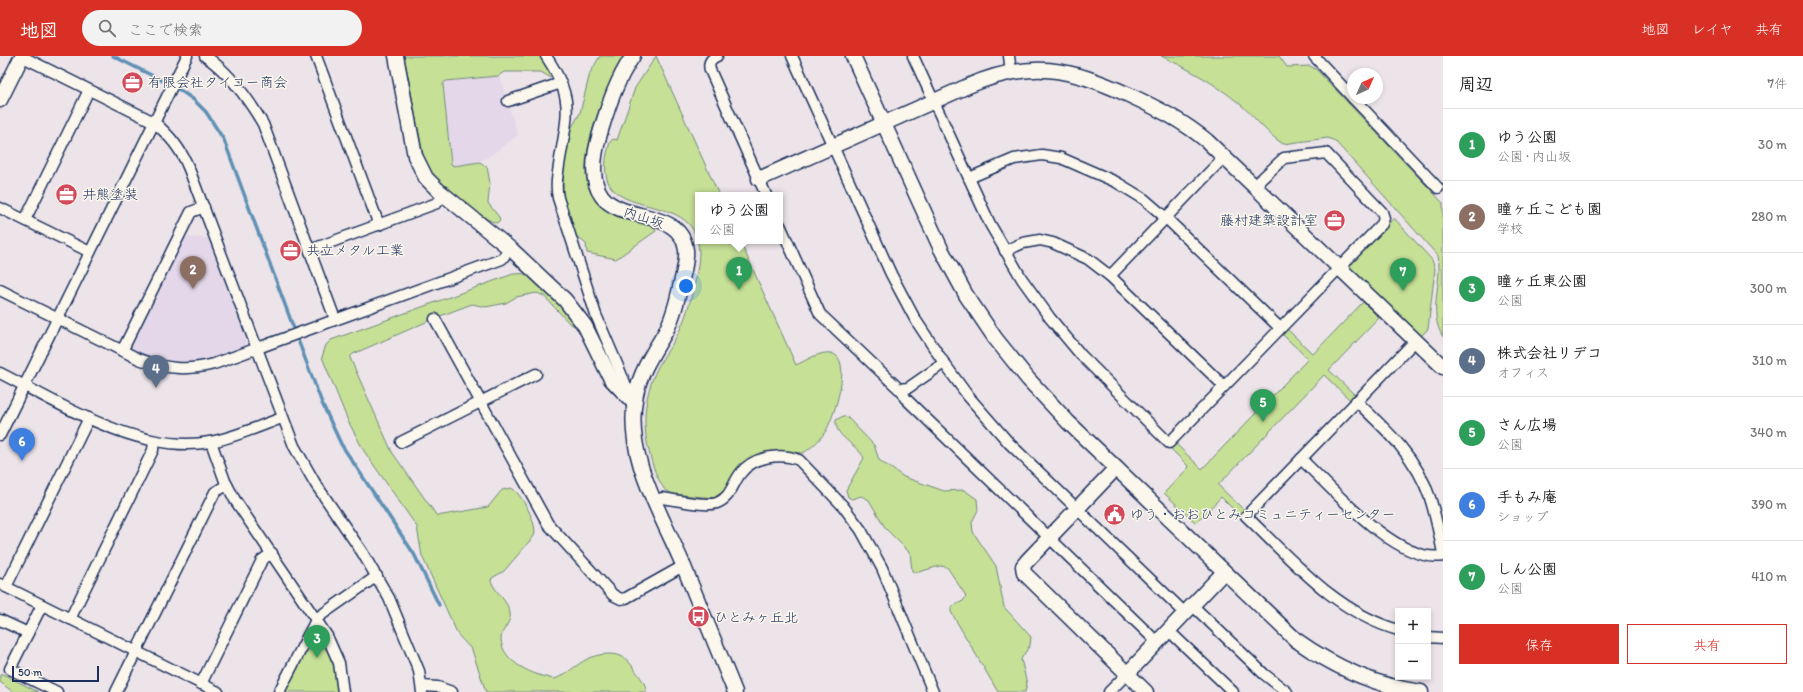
<!DOCTYPE html>
<html lang="ja">
<head>
<meta charset="utf-8">
<style>
  body { margin:0; font-family:Itim,"Klee One",sans-serif; background:#f2f2f2; color:#202124 }
  .controls { position:absolute; right:12px; bottom:12px; display:grid; overflow:hidden; border-radius:0px; box-shadow:0 2px 6px #0003 }
  .controls button { width:36px; height:36px; display:grid; place-items:center; padding:0; border:0; border-bottom:1px solid #e0e0e0; background:#fff; color:#202124; font:20px sans-serif }
  .compass { position:absolute; left:1347px; top:12px; width:36px; height:36px; border-radius:50%; background:#fff; box-shadow:0 2px 6px #0003; rotate:45deg }
  .scale { position:absolute; left:12px; bottom:10px; width:87px; box-sizing:border-box; padding-left:4px; border:2px solid #1b2f5e; border-top:0; font-size:11px; line-height:14px; white-space:nowrap; color:#1b2f5e; -webkit-text-stroke:3px #fbf7ec; paint-order:stroke }
  .you { position:absolute; left:686px; top:230px; width:14px; height:14px; margin:-10px; border:3px solid #fff; border-radius:50%; background:#1a73e8; box-shadow:0 0 0 6px #1a73e833 }
  .badge { display:grid; place-items:center; width:26px; height:26px; border-radius:50%; background:#d93025; color:#fff; font-size:13px; font-weight:700 }
  .pin { position:absolute; translate:-50% -33px; filter:drop-shadow(0 1px 2px #0008) }
  .pin::after { content:''; position:absolute; top:21px; width:14px; height:12px; background:inherit; clip-path:polygon(0 0,100% 0,50% 100%) }
  .popup { position:absolute; left:695px; top:136px; width:88px; height:52px; box-sizing:border-box; display:grid; place-content:center; border-radius:0px; background:#fff; filter:drop-shadow(0 1px 3px #0005); font-size:13px; white-space:nowrap; color:#757577 }
  .popup b { font-size:15px; color:#202124 }
  .popup::after { content:''; position:absolute; left:50%; top:100%; margin-left:-8px; border:8px solid transparent; border-top-color:#fff }
  .list { margin:0; padding:0; list-style:none }
  h2 { display:flex; justify-content:space-between; align-items:center; height:52px; margin:0; padding:0 16px; font-size:17px }
  h2 small { font-size:13px; font-weight:400; color:#757577 }
  .list li { display:grid; grid-template-columns:26px 1fr auto; gap:12px; align-items:center; box-sizing:border-box; height:72px; padding:0 16px; border-top:1px solid #e0e0e0 }
  .list b { display:block; font-size:15px; white-space:nowrap }
  .list p { margin:0; font-size:13px; white-space:nowrap; color:#757577 }
  .list em { font-size:13px; font-style:normal; color:#757577 }
  .actions { display:flex; gap:8px; padding:12px 16px }
  .actions a { flex:1; padding:9px 0; border:1px solid #d93025; border-radius:0px; text-align:center; font-size:14px; color:#d93025 }
  .actions .main { background:#d93025; color:#fff }
  .icon { flex:none; width:22px; height:22px; fill:none; stroke:currentColor; stroke-width:2; stroke-linecap:round; stroke-linejoin:round }
  .map { position:relative; flex:none; width:1443px; height:636px; overflow:hidden }
  header { display:flex; align-items:center; gap:24px; box-sizing:border-box; height:56px; padding:0 20px; background:#d93025; color:#fff }
  header strong { font-size:19px }
  nav { display:flex; gap:22px; margin-inline-start:auto; font-size:14px }
  .search { width:280px; height:36px; background:#f2f2f2; display:flex; align-items:center; gap:10px; box-sizing:border-box; padding:0 14px; border-radius:22px; color:#757577; font-size:15px }
  main { display:flex }
  aside { flex:1; background:#fff }
  .map>svg:first-child { display:block }
  .built { fill:#e3d7e9 }
  .green { fill:#c6e096; stroke:#70887a }
  .lines { fill:none; stroke-linecap:round; stroke-linejoin:round }
  .stream { stroke:#5e90b4; stroke-width:3.5 }
  .street-casing { stroke:#1b2f5e; stroke-width:13 }
  .secondary-casing { stroke:#1b2f5e; stroke-width:17 }
  .street { stroke:#fbf7ec; stroke-width:10 }
  .secondary { stroke:#fbf7ec; stroke-width:14 }
  .labels { text-anchor:middle; stroke-width:3; stroke-linejoin:round; paint-order:stroke }
  .poi-label { font-size:14px; fill:#1b2f5e; stroke:#fbf7ec; text-anchor:start }
  .street-label { font-size:14px; fill:#1b2f5e; stroke:#fbf7ec }
</style>
</head>
<body>
<header>
<strong>地図</strong>
<div class="search"><svg class="icon" aria-label="search" viewBox="0 0 24 24"><circle cx="10" cy="10" r="6"/><path d="M15 15l6 6"/></svg>ここで検索</div>
<nav><a>地図</a><a>レイヤ</a><a>共有</a></nav>
</header>
<main>
<div class="map">
<svg width="1443" height="636" viewBox="0 0 1443 636">
  <rect width="100%" height="100%" fill="#ede4ea"/>
  <filter id="ink" filterUnits="userSpaceOnUse"><feTurbulence type="fractalNoise" baseFrequency=".025" numOctaves="2"/><feDisplacementMap in="SourceGraphic" scale="8" xChannelSelector="R" yChannelSelector="G"/><feConvolveMatrix kernelMatrix="1 2 1 2 8 2 1 2 1" color-interpolation-filters="sRGB"/></filter>
  <g filter="url(#ink)">
    <g class="built">
      <polygon points="499,20 518,79 487,102 467,109 452,110 444,26"/>
      <polygon points="183,181 208,182 247,284 243,292 212,303 183,308 155,304 131,294 130,289"/>
    </g>
    <g class="green">
      <path d="M404,0H541L552,17L551,22L541,16H504L498,20L446,25L443,28L451,108L454,110L480,106L487,111L490,127L488,147L499,161L500,164L497,167C487,167 439,127 432,118C428,112 425,105 423,98Z"/>
      <path d="M600,0H624C608,24 583,89 586,118C587,132 595,146 606,154C616,161 653,166 656,175L616,203L587,197L586,188L574,178L563,141L561,124L571,73L580,57L590,17Z"/>
      <path d="M656,0L719,139H698V185H740L796,309C805,305 820,295 831,297C854,302 834,359 827,373C822,382 812,392 803,397L778,395L754,401L738,412L725,434L714,442L673,438L665,434C657,423 652,409 649,395C641,366 645,334 660,307C667,295 676,284 681,271C689,254 699,216 699,197C698,123 581,178 610,86L613,83L617,84L635,32Z"/>
      <path d="M1161,0H1279L1287,11L1310,10L1317,14L1443,147V281C1427,256 1443,226 1438,200L1335,85L1328,82L1283,88C1267,78 1254,60 1240,48C1216,28 1189,13 1161,0Z"/>
      <polygon points="1394,162 1432,204 1435,213 1428,273 1420,281 1349,212 1349,207"/>
      <path d="M513,218C517,218 521,217 525,218C538,220 566,256 576,267L575,270L570,268L544,240L537,237L516,241L506,247L486,251L472,248L440,260L353,298L350,301L351,304L392,396L437,460L488,451L502,434L511,432C521,436 539,470 534,480L504,515L492,522L491,525C495,536 508,545 510,557C512,566 501,574 501,583C502,607 535,620 555,623C576,614 582,599 608,598C622,598 627,602 635,614C639,620 647,628 646,636H486L472,594L458,579L422,500L417,471L364,395L348,365L322,301L326,289L331,284Z"/>
      <polygon points="1363,246 1379,262 1329,314 1356,340 1351,345 1324,319 1218,429 1245,455 1240,460 1221,441 1196,467 1164,437 1189,411 1170,392 1175,387 1202,413 1308,303 1281,277 1286,272 1313,298"/>
      <path d="M843,360L847,361L874,389L879,404L904,421L944,435L964,434L977,443L978,454L972,466L973,476L996,510L1004,551L1031,581L1030,589L1021,603L1027,628L1025,636H998L951,556V551L963,545L966,540L947,511L940,510L915,517L912,515L910,497L886,473L869,444L861,440L852,443L848,441L846,434L864,402C857,388 834,381 836,364Z"/>
      <polygon points="313,578 320,578 334,609 338,636 285,636"/>
      <polygon points="3,618 38,636 13,636 0,626 0,619"/>
    </g>
    <g class="lines">
      <g class="stream">
        <polyline points="113,0 167,27"/>
        <polyline points="177,32 194,44 206,56 224,84 294,273"/>
        <polyline points="298,284 322,347 341,388 414,498 439,549"/>
      </g>
      <defs>
        <g id="street">
          <path d="M21,0L154,66C170,80 181,93 189,113L294,390L315,427L362,496L389,542L419,615L422,636"/>
          <path d="M205,0C230,17 248,42 263,68L335,263"/>
          <polyline points="316,0 379,169"/>
          <path d="M546,0C574,42 568,56 560,103C558,117 555,129 558,142L596,259L631,341"/>
          <path d="M717,0C710,3 708,7 710,14L766,139"/>
          <polyline points="792,0 891,218 915,263 944,307 968,340 1009,387 1185,557"/>
          <polyline points="913,0 990,168 1022,223 1050,262 1081,299 1169,387 1382,168 1384,162 1382,156 1326,97 1284,102 1255,129"/>
          <polyline points="1009,0 1011,16"/>
          <polyline points="1314,0 1353,42"/>
          <polyline points="1353,42 1438,132"/>
          <polyline points="508,45 561,27"/>
          <polyline points="969,122 1014,103 1042,99 1061,102 1116,126 1144,143 1166,162 1280,272"/>
          <polyline points="0,152 90,196"/>
          <polyline points="25,164 89,34"/>
          <polyline points="780,169 820,258 896,330 899,333 908,332 944,307"/>
          <polyline points="310,194 437,147 444,139"/>
          <polyline points="1005,195 1023,187 1040,184 1053,187 1088,203 1110,220 1224,330"/>
          <polyline points="1110,220 1225,100"/>
          <path d="M0,234L139,303C165,313 187,315 214,308L502,203L510,192"/>
          <polyline points="435,263 548,468 613,539 621,543 626,542 683,510"/>
          <polyline points="122,295 191,156 204,151"/>
          <path d="M0,317C61,348 140,399 210,386C234,382 259,370 282,362"/>
          <polyline points="902,334 905,342 1157,586"/>
          <path d="M1356,345C1387,374 1417,402 1430,442C1436,460 1439,478 1443,497"/>
          <polyline points="0,379 187,0"/>
          <polyline points="211,386 225,425 235,444 327,580 339,607 343,636"/>
          <polyline points="401,386 536,318"/>
          <path d="M1301,403C1332,432 1397,508 1443,500"/>
          <path d="M655,445L662,442C676,444 705,451 717,447C731,441 732,429 740,418C752,401 780,396 799,404L843,450L861,474L882,512L933,636"/>
          <polyline points="0,528 218,636"/>
          <polyline points="6,531 89,362"/>
          <polyline points="42,549 10,613 57,636"/>
          <polyline points="1192,549 1264,618 1287,636"/>
          <polyline points="70,563 153,394 154,385"/>
          <polyline points="0,564 28,577"/>
          <polyline points="1168,574 1233,636"/>
          <path d="M1398,574C1335,556 1292,504 1246,460L1416,284"/>
          <polyline points="1428,581 1443,582"/>
          <polyline points="201,628 262,504 272,497"/>
          <polyline points="422,630 438,631 452,636"/>
          <polyline points="116,636 215,436 227,429"/>
          <polyline points="279,636 317,562 377,520"/>
          <polyline points="1109,636 1127,618"/>
        </g>
        <g id="secondary">
          <polyline points="396,0 415,100 426,122 438,134 513,195 565,244 585,270 611,323 634,347"/>
          <path d="M633,0C617,23 609,48 601,74C565,191 678,134 686,194C687,204 684,214 682,223C678,241 674,259 666,275C654,296 641,314 636,338C623,399 661,456 684,511C701,552 718,594 735,636"/>
          <path d="M853,0L941,193L966,239L995,282L1028,323L1068,366L1296,584C1334,611 1375,630 1421,636"/>
          <polyline points="0,44 22,0"/>
          <path d="M759,123L968,30C1031,3 1069,12 1129,39C1157,52 1183,65 1207,85L1443,311"/>
          <polyline points="1116,412 1027,505 1023,510 1024,517 1146,636"/>
          <polyline points="1127,618 1224,516"/>
        </g>
      </defs>
      <use href="#street" class="street-casing"/>
      <use href="#secondary" class="secondary-casing"/>
      <use href="#street" class="street"/>
      <use href="#secondary" class="secondary"/>
    </g>
  </g>
  <defs>
    <symbol id="office-disc" viewBox="-11 -11 22 22"><circle r="9.5" fill="#d1495b" stroke="#fbf7ec"/><path d="M-6-3h4V-5.5h4V-3h4V5H-6ZM-1-4.5V-3h2v-1.5ZM-6 0V1H6V0Z" fill="#fff"/></symbol>
    <symbol id="civic-disc" viewBox="-11 -11 22 22"><circle r="9.5" fill="#d1495b" stroke="#fbf7ec"/><path d="M-.6-6.5H3V-4.5H.6V-3L4-1V1h2V6H-6V1h2V-1L-.6-3ZM-1.2 2.5V6h2.4V2.5Z" fill="#fff"/></symbol>
    <symbol id="bus-disc" viewBox="-11 -11 22 22"><circle r="9.5" fill="#d1495b" stroke="#fbf7ec"/><path d="M-5-6H5V4H4V6H2V4H-2V6H-4V4H-5ZM-3.5-4V0h7V-4ZM-3.5 1.2v1.5H-2V1.2ZM2 1.2v1.5H3.5V1.2Z" fill="#fff"/></symbol>
  </defs>
  <g fill-rule="evenodd">
    <use href="#office-disc" x="120" y="14" width="25" height="25"/>
    <use href="#office-disc" x="54" y="126" width="25" height="25"/>
    <use href="#office-disc" x="1322" y="152" width="25" height="25"/>
    <use href="#office-disc" x="278" y="182" width="25" height="25"/>
    <use href="#civic-disc" x="1102" y="446" width="25" height="25"/>
    <use href="#bus-disc" x="686" y="548" width="25" height="25"/>
  </g>
  <g class="labels">
    <g class="poi-label">
      <text x="148" y="31">有限会社タイコー商会</text>
      <text x="82" y="143">井熊塗装</text>
      <text x="1318" y="169" text-anchor="end">藤村建築設計室</text>
      <text x="306" y="199">共立メタル工業</text>
      <text x="1130" y="463">ゆう・おおひとみコミュニティーセンター</text>
      <text x="714" y="566">ひとみヶ丘北</text>
    </g>
    <g class="street-label">
      <text transform="translate(644 161) rotate(18)" y="5">内山坂</text>
    </g>
  </g>
</svg>
<div class="controls">
<button>+</button>
<button>−</button>
</div>
<svg class="compass" viewBox="-18 -18 36 36"><path d="M0-13l5 13h-10z" fill="#e53935"/><path d="M0 13l5-13h-10z" fill="#757577"/></svg>
<div class="scale">50 m</div>
<div class="you"></div>
<div class="pin badge" style="left:739px;top:234px;background:#2e9e5b">1</div>
<div class="popup"><b>ゆう公園</b>公園</div>
<div class="pin badge" style="left:193px;top:233px;background:#8d6e63">2</div>
<div class="pin badge" style="left:317px;top:602px;background:#2e9e5b">3</div>
<div class="pin badge" style="left:156px;top:332px;background:#5c6f8a">4</div>
<div class="pin badge" style="left:1263px;top:366px;background:#2e9e5b">5</div>
<div class="pin badge" style="left:22px;top:405px;background:#3f7fe0">6</div>
<div class="pin badge" style="left:1403px;top:235px;background:#2e9e5b">7</div>
</div>
<aside>
<h2>周辺<small>7件</small></h2>
<ul class="list">
<li><span class="badge" style="background:#2e9e5b">1</span><div><b>ゆう公園</b><p>公園 · 内山坂</p></div><em>30 m</em></li>
<li><span class="badge" style="background:#8d6e63">2</span><div><b>瞳ヶ丘こども園</b><p>学校</p></div><em>280 m</em></li>
<li><span class="badge" style="background:#2e9e5b">3</span><div><b>瞳ヶ丘東公園</b><p>公園</p></div><em>300 m</em></li>
<li><span class="badge" style="background:#5c6f8a">4</span><div><b>株式会社リデコ</b><p>オフィス</p></div><em>310 m</em></li>
<li><span class="badge" style="background:#2e9e5b">5</span><div><b>さん広場</b><p>公園</p></div><em>340 m</em></li>
<li><span class="badge" style="background:#3f7fe0">6</span><div><b>手もみ庵</b><p>ショップ</p></div><em>390 m</em></li>
<li><span class="badge" style="background:#2e9e5b">7</span><div><b>しん公園</b><p>公園</p></div><em>410 m</em></li>
</ul>
<div class="actions"><a class="main">保存</a><a>共有</a></div>
</aside>
</main>
</body>
</html>
